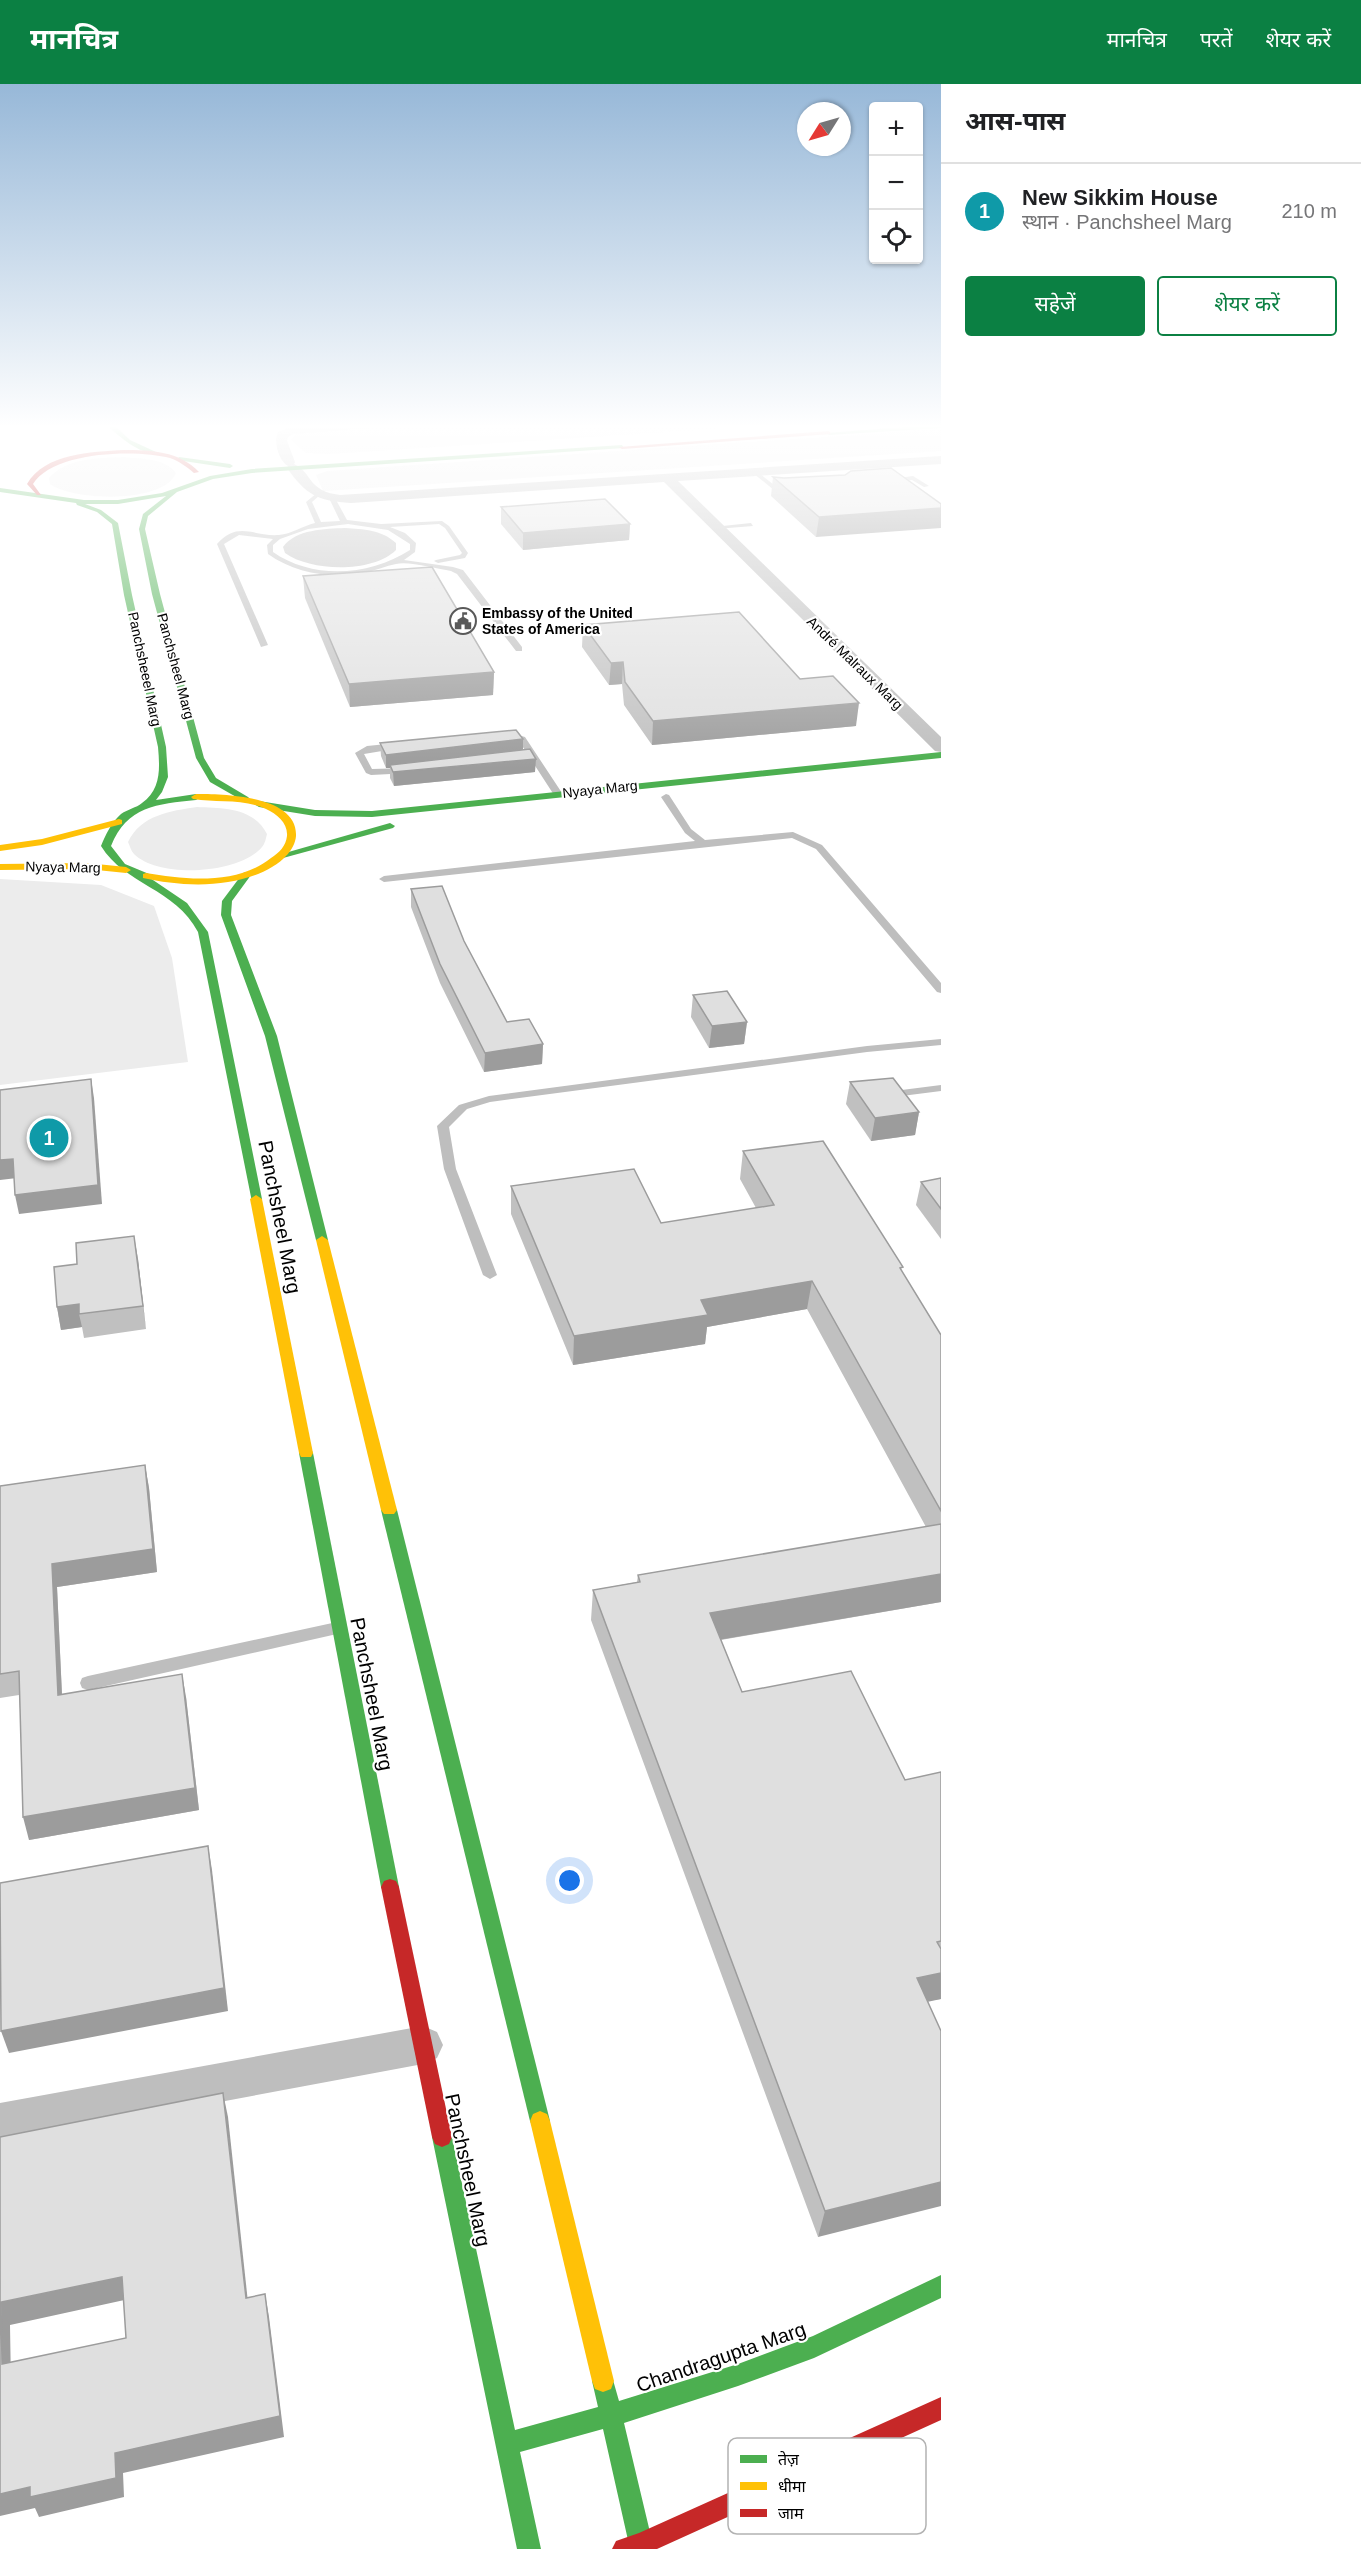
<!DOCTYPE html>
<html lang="hi">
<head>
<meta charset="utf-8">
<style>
  body { margin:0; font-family:Arial,"Noto Sans Devanagari",sans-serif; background:#f6f6f6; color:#202124 }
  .controls { position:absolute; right:18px; top:18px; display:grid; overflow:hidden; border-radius:6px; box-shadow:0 2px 4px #0004 }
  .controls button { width:54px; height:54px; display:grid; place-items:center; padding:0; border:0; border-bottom:2px solid #e0e0e0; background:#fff; color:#202124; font:30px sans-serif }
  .compass { position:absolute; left:797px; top:18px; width:54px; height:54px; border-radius:50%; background:#fff; box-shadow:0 2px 4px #0004; rotate:233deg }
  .you { position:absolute; left:570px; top:1797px; width:21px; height:21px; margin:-15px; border:4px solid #fff; border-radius:50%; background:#1a73e8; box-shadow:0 0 0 9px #1a73e833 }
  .badge { display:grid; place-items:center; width:39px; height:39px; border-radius:50%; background:#0b8043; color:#fff; font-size:20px; font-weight:700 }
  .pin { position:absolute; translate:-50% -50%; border:3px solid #fff; box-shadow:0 2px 6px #0006 }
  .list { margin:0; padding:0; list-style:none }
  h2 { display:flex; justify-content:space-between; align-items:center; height:78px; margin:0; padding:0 24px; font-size:26px }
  h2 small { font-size:20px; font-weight:400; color:#757577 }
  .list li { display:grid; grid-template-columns:39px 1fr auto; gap:18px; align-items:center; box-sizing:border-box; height:96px; padding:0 24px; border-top:2px solid #e0e0e0 }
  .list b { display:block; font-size:22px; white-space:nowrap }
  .list p { margin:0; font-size:20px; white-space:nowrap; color:#757577 }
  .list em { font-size:20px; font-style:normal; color:#757577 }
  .actions { display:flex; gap:12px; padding:18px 24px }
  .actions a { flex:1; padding:14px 0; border:2px solid #0b8043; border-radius:6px; text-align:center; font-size:21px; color:#0b8043 }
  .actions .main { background:#0b8043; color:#fff }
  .icon { flex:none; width:33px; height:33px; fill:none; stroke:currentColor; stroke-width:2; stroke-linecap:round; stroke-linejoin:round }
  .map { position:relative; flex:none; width:941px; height:2465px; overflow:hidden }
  header { display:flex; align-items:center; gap:36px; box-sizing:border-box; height:84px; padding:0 30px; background:#0b8043; color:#fff }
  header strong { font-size:28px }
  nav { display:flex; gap:33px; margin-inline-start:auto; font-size:21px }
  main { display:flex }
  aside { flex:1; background:#fff }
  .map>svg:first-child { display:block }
  .green { fill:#ececec }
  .water { fill:#bfbfbf }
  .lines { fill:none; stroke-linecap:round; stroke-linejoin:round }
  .lane { fill:#bebebe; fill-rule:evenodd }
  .street { fill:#bebebe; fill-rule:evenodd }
  .fast { fill:#4caf50; fill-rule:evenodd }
  .slow { fill:#ffc107; fill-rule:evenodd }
  .jam { fill:#c62828; fill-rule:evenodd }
  .wall { fill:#c0c0c0 }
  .shaded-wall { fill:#9c9c9c }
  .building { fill:#dfdfdf; stroke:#9c9c9c; stroke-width:1.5; fill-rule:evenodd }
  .labels { text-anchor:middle; stroke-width:4.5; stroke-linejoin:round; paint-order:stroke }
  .far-poi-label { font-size:14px; font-weight:bold; fill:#000; stroke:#fff; text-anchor:start }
  .far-street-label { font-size:14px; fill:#000; stroke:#fff }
  .near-street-label { font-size:20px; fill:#000; stroke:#fff }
  .key { fill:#fff; stroke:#b2b2b2; stroke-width:1.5 }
  .key-label { font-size:16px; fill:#000 }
</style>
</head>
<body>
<header>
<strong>मानचित्र</strong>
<nav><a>मानचित्र</a><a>परतें</a><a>शेयर करें</a></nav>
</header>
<main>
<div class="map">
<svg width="941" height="2465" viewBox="0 0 941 2465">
  <rect width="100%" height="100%" fill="#fff"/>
  <g class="green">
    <polygon points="421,340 791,340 329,370 306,369 291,356 297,348"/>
    <polygon points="941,345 941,367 323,407 316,391 327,387"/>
    <path d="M124,373C141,375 165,374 176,389C164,420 73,417 50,400L49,394C66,374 99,374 124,373Z"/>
    <path d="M197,723C224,724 254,724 267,750C266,754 265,760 262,763C240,790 159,795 134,770C131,767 130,762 128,758C141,731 170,727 197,723Z"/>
    <polygon points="0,795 101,801 154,822 172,874 188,978 0,1001"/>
  </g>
  <path class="water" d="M345,444C363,445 382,446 396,459V466C373,489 311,488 285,469L283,463C296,445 325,445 345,444Z"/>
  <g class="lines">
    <g class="lane">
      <polygon points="755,386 783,408 790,409 780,411 753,389"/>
      <polygon points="913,392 929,402 924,403 912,396 887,398 884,396"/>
      <path d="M317,409L320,411L312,418L321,438L340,437L329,414L332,412L335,414L347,436L381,440L442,437L449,442L468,469L465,474L438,479L434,477L436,476L460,471L462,469L445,444L439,440L390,443L405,449L416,459L415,468L404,476L453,483L463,486L522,563V567H516L457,490L451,487C437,485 409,477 396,480C386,482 376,486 365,489C332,495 296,490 268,470L267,461L273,455L239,451L224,460L268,561L261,563L217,460C238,436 254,453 279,451C291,450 303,442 315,439L306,418ZM348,440L388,446L410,460V466C370,492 313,496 273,468V461L280,455L308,445Z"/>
      <polygon points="751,439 753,442 716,445 713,443"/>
      <polygon points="508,648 525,653 562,709 560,711 554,711 519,657 505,653 505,649"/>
      <polygon points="397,659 401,662 400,664 364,670 372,685 407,684 410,685 410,689 371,691 366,689 355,669 367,662"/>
      <polygon points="666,710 669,711 691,745 705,756 793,748 822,761 941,899 941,909 937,908 816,765 792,754 384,798 379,795 384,792 695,757 685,749 661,713"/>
      <polygon points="941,955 941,961 867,968 490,1018 467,1025 449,1043 456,1085 497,1191 490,1195 483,1191 444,1085 437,1042 459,1021 489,1012 867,962"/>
      <polygon points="941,1001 941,1007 886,1014 880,1011 886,1008"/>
      <polygon points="337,1538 343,1540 345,1544 343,1548 337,1550 88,1606 82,1604 80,1599 82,1594 88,1592"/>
    </g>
    <g class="street">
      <path d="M328,340H377L371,344L293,350L288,353L287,357L295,378L294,380C313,389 307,407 340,411L941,372V380L678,397L941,653V668L935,667L664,398L351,419C318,417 306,411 287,384L288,382C279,377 273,358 278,348L290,343Z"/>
      <polygon points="423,1942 437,1948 443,1961 437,1974 423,1980 0,2059 0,2019"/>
    </g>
    <g class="fast">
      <path d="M106,340H113L130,356L156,368C142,373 116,350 106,340Z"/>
      <polygon points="941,340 941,344 829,351 826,349"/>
      <path d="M622,361L624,364L252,389L213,395L177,408L148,432L145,445L160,510L204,674L216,694L248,713L250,715L245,718L210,698L196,674L152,510L139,445L143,430L166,412L118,420H85L101,426L118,439L132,511L166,663L168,693L162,708L156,716L196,710L201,713L196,716C157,720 127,722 111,762L125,780L149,790L150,794L187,819L208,848L262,1115L260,1118H252L198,848C175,804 125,801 101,762C106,750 111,739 121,730C128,725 136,724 142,719C161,705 160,685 158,663L124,511L112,440L97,428L77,421L76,419L0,408V404L84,416H118L162,409L210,392L252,385Z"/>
      <polygon points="179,373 230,380 233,382 230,384 177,376"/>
      <polygon points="941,668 941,674 372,733 315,732 259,723 254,720 259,717 315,726 372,727"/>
      <polygon points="390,739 395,742 393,744 283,774 278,771"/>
      <polygon points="246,788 251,791 232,817 231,831 277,952 328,1156 322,1160 316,1156 265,952 221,831 222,817 243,789"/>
      <polygon points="306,1364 311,1365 313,1369 399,1803 396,1809 390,1811 384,1809 381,1803 299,1369 301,1365"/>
      <polygon points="389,1420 394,1422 397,1426 550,2037 547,2044 540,2047 533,2044 530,2037 381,1426 384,1422"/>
      <polygon points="442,2043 449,2046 452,2053 515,2346 598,2323 592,2297 595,2289 603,2286 611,2289 619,2317 738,2280 813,2252 941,2191 941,2214 814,2274 738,2302 624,2339 654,2465 630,2465 603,2345 520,2368 541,2465 517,2465 432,2053 435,2046"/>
    </g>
    <g class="slow">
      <path d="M196,710C222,710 298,711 296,752C295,765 283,777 272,783C236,805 182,803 143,794V790L146,789C186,796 237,801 271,774C279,769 286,762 287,752C288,739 277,730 266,725C242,714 217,719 193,715L191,713Z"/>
      <polygon points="119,735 122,736 122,740 42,761 0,767 0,761 42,755"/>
      <polygon points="87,779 126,783 131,786 126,789 87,785 0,786 0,780"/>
      <polygon points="256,1111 262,1115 313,1369 311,1373 301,1373 299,1369 250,1115"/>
      <polygon points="322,1152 328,1156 397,1426 394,1430 384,1430 381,1426 316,1156"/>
      <polygon points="540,2027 547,2030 550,2037 614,2297 611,2305 603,2308 595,2305 592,2297 530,2037 533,2030"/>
    </g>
    <g class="jam">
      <polygon points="829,347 831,350 622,365 619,363"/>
      <path d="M124,366C151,366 179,367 199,388L194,389C187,383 179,377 170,374C137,365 53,367 33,400L41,411H37L27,400C45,369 91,368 124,366Z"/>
      <polygon points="390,1795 396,1797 399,1803 452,2053 449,2060 442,2063 435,2060 432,2053 381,1803 384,1797"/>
      <polygon points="941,2313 941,2336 657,2465 612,2465 616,2457 639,2449"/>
    </g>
  </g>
  <g class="wall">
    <polygon points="845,391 816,453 771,412 773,393 784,394"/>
    <polygon points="501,423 630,440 629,456 523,466 501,440"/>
    <polygon points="303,492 494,588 493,611 350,623 305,514"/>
    <polygon points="583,541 800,595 856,642 652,661 624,621 622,600 609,601 582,563"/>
    <polygon points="523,655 523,666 535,688 394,702 390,694 390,684 386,684 381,672 380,659"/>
    <polygon points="411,805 464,857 507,938 543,960 542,980 484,988 440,899 411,823"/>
    <polygon points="693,911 747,938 744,960 709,964 691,933"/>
    <polygon points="850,998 919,1028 915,1051 871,1057 846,1020"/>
    <polygon points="743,1067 902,1188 941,1251 941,1518 721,1556 742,1608 905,1696 941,1688 941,1915 927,1917 818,2153 591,1536 593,1506 637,1498 638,1491 926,1443 807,1225 707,1243 705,1260 573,1281 511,1130 511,1102 661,1139 756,1124 740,1095"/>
    <polygon points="941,1094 941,1155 916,1121 921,1098"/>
    <polygon points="138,1175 146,1245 84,1254 82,1243 61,1246 57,1223"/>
    <polygon points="145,1381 149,1404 157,1488 57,1503 62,1610 186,1613 199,1726 29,1756 19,1611 0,1614 0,1402"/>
  </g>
  <g class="shaded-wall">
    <polygon points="941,424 941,444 816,453 819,433"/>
    <polygon points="630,440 629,456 523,466 523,449"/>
    <polygon points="623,578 622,600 609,601 611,579"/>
    <polygon points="494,588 493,611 350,623 349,600"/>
    <polygon points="859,619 856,642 652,661 653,637"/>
    <polygon points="523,655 523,669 390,681 390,684 386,684 386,671"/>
    <polygon points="536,675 535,688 394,702 393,688"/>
    <polygon points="747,938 744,960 709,964 712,942"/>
    <polygon points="543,960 542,980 484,988 485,969"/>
    <polygon points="91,995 94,1014 102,1120 19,1130 15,1111"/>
    <polygon points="919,1028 915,1051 871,1057 875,1034"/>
    <polygon points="13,1075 17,1094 0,1096 0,1076"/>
    <polygon points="134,1152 138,1175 146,1245 143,1222"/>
    <polygon points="812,1197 807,1225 707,1243 705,1260 573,1281 574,1252 701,1216"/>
    <polygon points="79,1220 79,1230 82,1243 61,1246 57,1223"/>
    <polygon points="145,1381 149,1404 157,1488 57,1503 63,1634 58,1611 52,1480"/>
    <polygon points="941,1490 941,1518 706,1558 710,1529"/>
    <polygon points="182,1590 186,1613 199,1726 29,1756 23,1733"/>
    <polygon points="208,1762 212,1786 228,1927 9,1969 1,1947"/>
    <polygon points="941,1889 941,1915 908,1922 917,1894"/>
    <polygon points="223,2009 228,2033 250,2237 246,2214"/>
    <polygon points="941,2098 941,2122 818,2153 825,2127"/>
    <polygon points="122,2193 129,2215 10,2241 11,2302 2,2280 1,2218"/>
    <polygon points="265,2210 269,2233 284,2353 123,2389 124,2413 39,2433 35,2424 0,2432 0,2410 115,2369"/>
  </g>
  <g class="building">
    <polygon points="891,384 941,420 941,424 819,433 773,393 784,394 845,391 851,387"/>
    <polygon points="605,415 630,440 523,449 501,423"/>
    <polygon points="432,483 494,588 349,600 303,492"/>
    <polygon points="739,528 800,595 833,592 859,619 653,637 625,598 623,578 611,579 583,541"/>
    <polygon points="516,646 523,655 386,671 380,659"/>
    <polygon points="530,665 536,675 393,688 390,681"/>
    <polygon points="442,802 464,857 507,938 529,935 543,960 485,969 440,880 411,805"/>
    <polygon points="727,907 747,938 712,942 693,911"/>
    <polygon points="893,994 919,1028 875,1034 850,998"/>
    <polygon points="91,995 98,1101 15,1111 13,1075 0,1076 0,1006"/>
    <polygon points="823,1057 903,1183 900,1184 941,1251 941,1427 812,1197 701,1216 708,1231 574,1252 511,1102 634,1085 661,1139 774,1121 743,1067"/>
    <polygon points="941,1094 941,1125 921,1098"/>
    <polygon points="134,1152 143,1222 79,1230 79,1220 57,1223 54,1183 77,1180 76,1159"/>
    <polygon points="145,1381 153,1465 52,1480 58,1611 182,1590 195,1704 23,1733 19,1587 0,1590 0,1402"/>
    <polygon points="941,1440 941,1490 710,1529 742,1608 851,1587 905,1696 941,1688 941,1857 937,1858 941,1865 941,1889 917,1894 941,1947 941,2098 825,2127 593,1506 640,1498 638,1491"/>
    <polygon points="208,1762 224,1904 1,1947 0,1799"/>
    <path d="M223,2009L246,2214L265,2210L280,2332L115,2369L116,2394L30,2413V2403L0,2410V2053ZM122,2193L126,2254L2,2280L1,2218Z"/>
  </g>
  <linearGradient id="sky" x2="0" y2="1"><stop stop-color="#97b8d8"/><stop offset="0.5" stop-color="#fff"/><stop offset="1" stop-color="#fff" stop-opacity="0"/></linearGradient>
  <rect width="941" height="685" fill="url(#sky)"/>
  <defs>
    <symbol id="civic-ring" viewBox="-11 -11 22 22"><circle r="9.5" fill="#fff" stroke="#595959" stroke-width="1.5"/><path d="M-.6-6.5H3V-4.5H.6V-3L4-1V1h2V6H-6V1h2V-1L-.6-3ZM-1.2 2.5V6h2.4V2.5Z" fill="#595959"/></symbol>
  </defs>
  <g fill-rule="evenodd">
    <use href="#civic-ring" x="448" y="522" width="30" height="30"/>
  </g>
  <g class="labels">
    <g class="far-poi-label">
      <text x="482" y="534">Embassy of the United<tspan x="482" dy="16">States of America</tspan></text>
    </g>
    <g class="far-street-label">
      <text transform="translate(855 579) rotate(44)" y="5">André Malraux Marg</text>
      <text transform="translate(176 582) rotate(75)" y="5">Panchsheel Marg</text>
      <text transform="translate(145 585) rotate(78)" y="5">Panchsheeel Marg</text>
      <text transform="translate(600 705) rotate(-6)" y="5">Nyaya Marg</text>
      <text transform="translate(63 783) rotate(1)" y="5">Nyaya Marg</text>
    </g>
    <g class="near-street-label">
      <text transform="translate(280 1133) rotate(79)" y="7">Panchsheel Marg</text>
      <text transform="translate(372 1610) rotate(79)" y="7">Panchsheel Marg</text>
      <text transform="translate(468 2086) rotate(78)" y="7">Panchsheel Marg</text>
      <text transform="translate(721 2273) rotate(-19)" y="7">Chandragupta Marg</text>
    </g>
  </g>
  <rect x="728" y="2354" width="198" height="96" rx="9" class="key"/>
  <rect x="740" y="2371" width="27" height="8" fill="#4caf50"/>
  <rect x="740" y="2398" width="27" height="8" fill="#ffc107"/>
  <rect x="740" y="2425" width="27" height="8" fill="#c62828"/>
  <g class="key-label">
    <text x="778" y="2381">तेज़</text>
    <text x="778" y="2408">धीमा</text>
    <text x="778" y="2435">जाम</text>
  </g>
</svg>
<div class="controls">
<button>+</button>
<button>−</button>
<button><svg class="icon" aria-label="locate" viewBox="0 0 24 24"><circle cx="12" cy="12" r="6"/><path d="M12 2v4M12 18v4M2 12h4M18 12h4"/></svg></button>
</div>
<svg class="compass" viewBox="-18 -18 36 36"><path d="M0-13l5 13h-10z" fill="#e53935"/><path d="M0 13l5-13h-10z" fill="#757577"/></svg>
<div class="you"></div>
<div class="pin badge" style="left:49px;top:1054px;background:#0f9aa8">1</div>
</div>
<aside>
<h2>आस-पास<small></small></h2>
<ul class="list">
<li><span class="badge" style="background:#0f9aa8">1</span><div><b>New Sikkim House</b><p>स्थान · Panchsheel Marg</p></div><em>210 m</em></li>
</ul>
<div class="actions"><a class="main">सहेजें</a><a>शेयर करें</a></div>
</aside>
</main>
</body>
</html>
